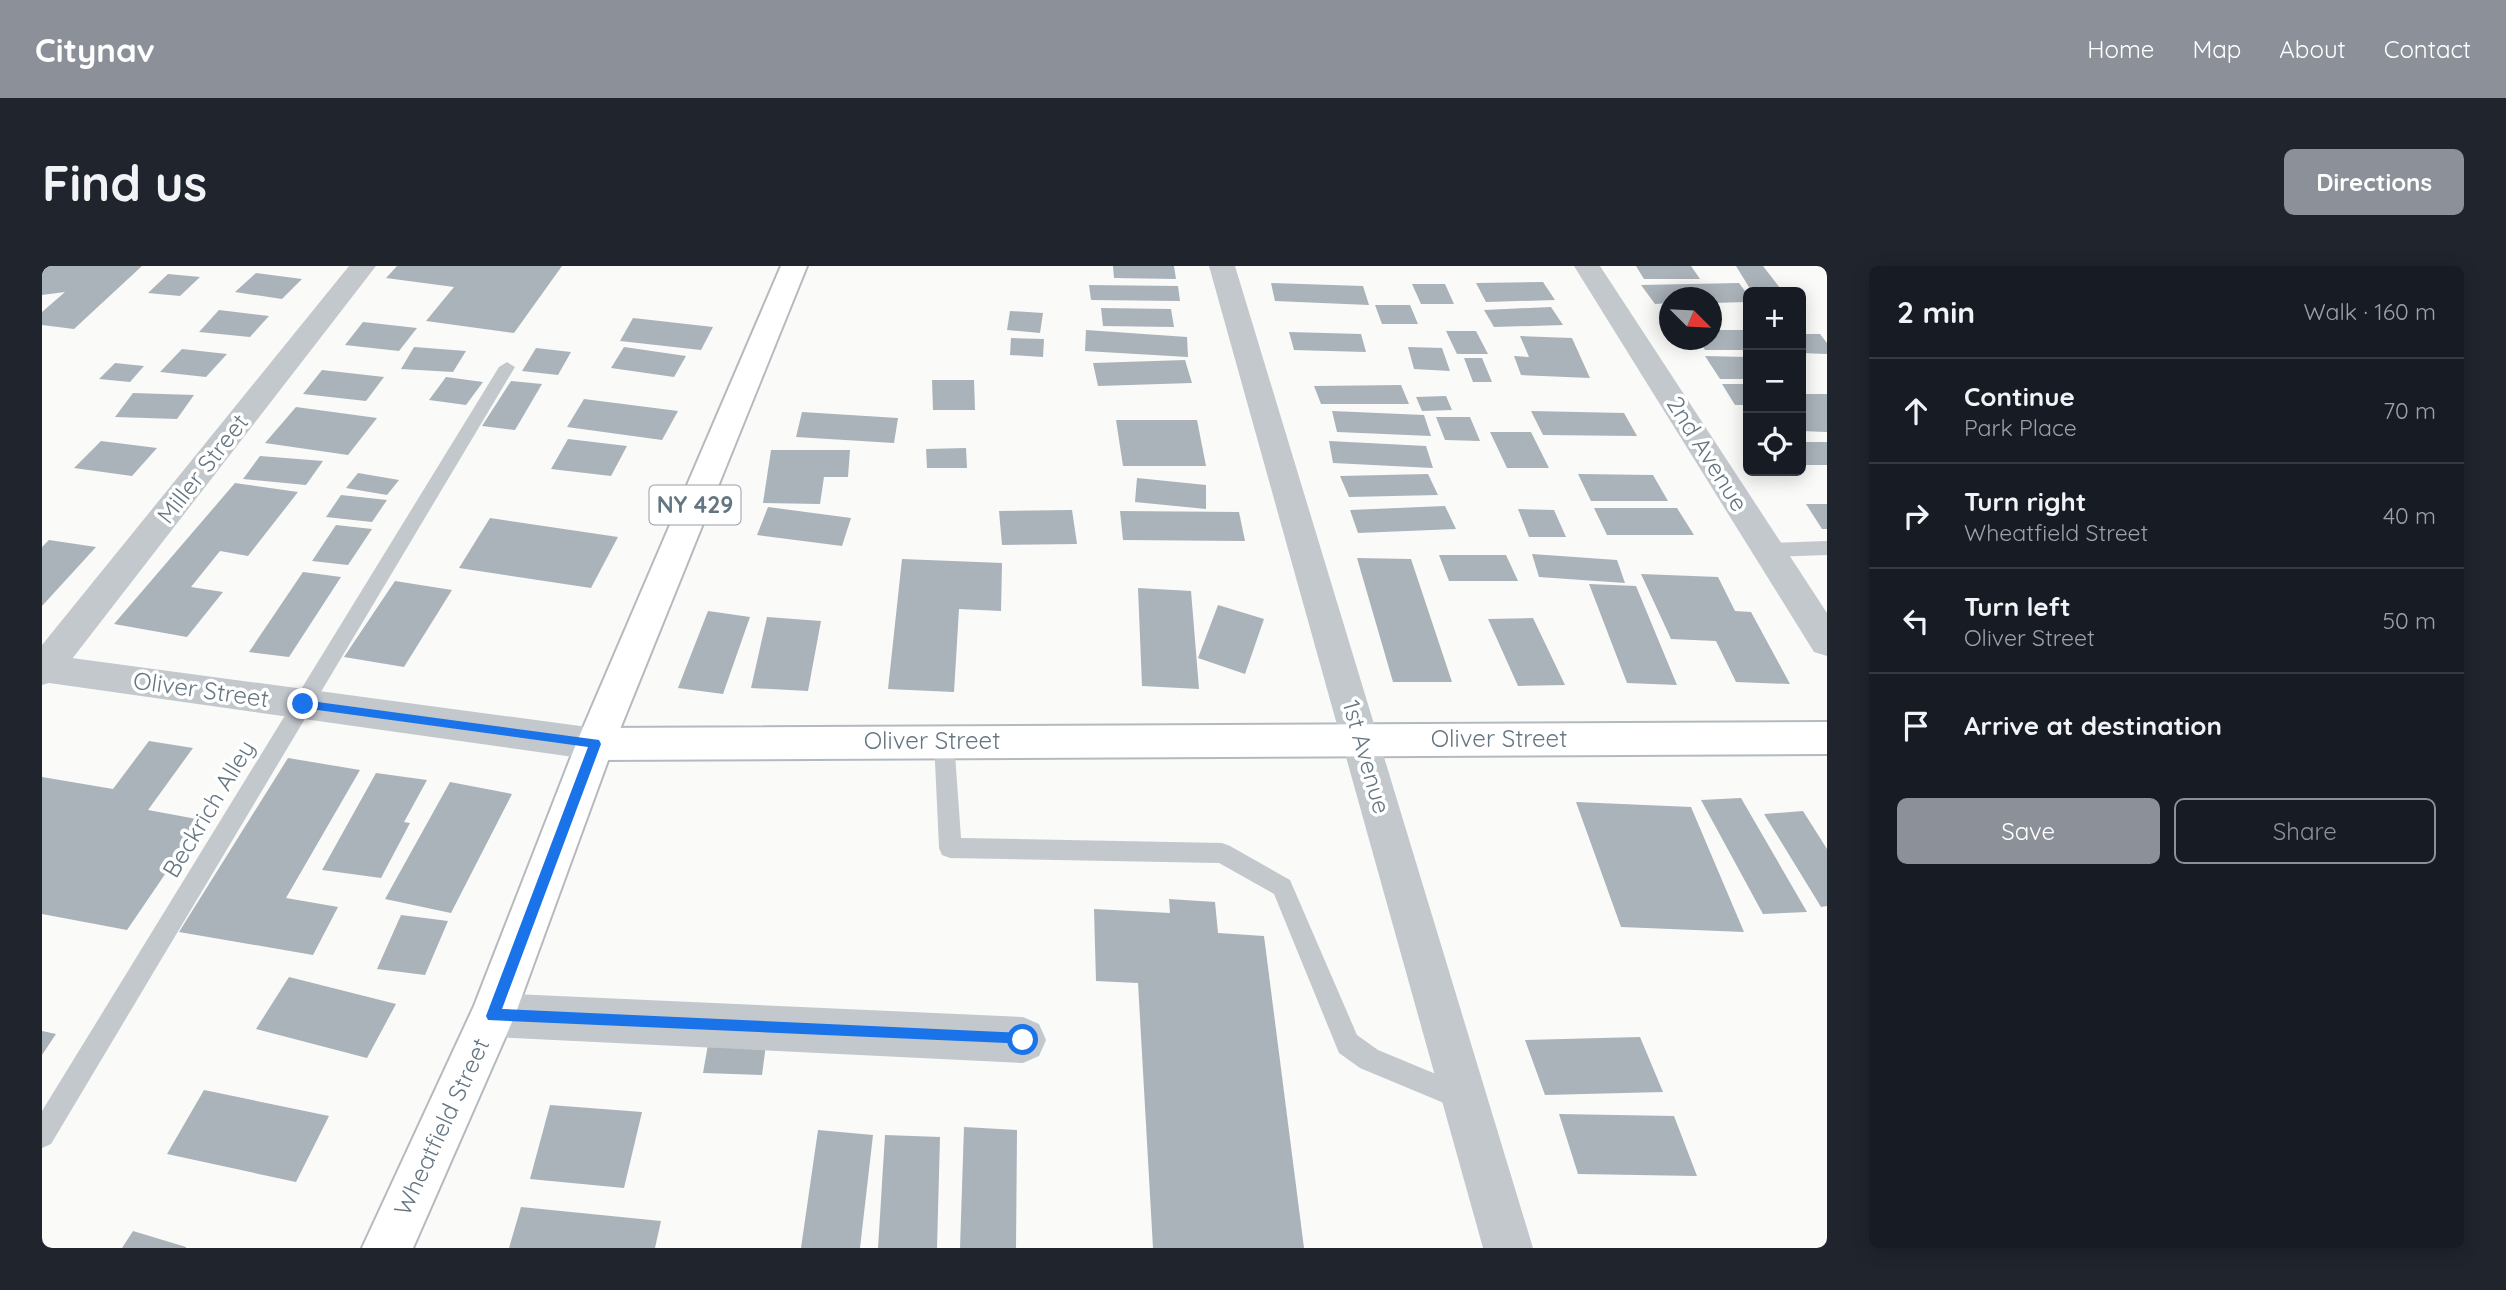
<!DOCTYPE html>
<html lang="en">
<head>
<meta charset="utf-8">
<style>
  body { margin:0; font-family:Quicksand,sans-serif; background:#20242c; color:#f1f3f6 }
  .controls { position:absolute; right:21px; top:21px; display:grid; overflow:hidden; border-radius:10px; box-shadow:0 4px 18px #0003 }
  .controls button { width:63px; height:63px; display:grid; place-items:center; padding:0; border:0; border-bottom:2px solid #363941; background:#171b24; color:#f1f3f6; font:35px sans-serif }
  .compass { position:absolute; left:1617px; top:21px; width:63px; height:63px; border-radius:50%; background:#171b24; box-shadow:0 4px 18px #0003; rotate:114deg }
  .stop { position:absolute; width:21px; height:21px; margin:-16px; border:5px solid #1a73e8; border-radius:50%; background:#fff }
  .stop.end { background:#1a73e8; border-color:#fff; box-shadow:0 2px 7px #0008 }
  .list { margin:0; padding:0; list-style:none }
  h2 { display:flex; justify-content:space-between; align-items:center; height:91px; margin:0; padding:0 28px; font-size:30px }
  h2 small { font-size:23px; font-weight:400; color:#9ea1a6 }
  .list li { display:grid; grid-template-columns:46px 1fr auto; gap:21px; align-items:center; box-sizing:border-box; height:105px; padding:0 28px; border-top:2px solid #363941 }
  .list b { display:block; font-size:26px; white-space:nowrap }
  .list p { margin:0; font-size:23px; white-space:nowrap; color:#9ea1a6 }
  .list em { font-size:23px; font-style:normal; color:#9ea1a6 }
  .actions { display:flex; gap:14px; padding:21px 28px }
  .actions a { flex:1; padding:16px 0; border:2px solid #8c9099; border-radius:10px; text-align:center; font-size:24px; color:#8c9099 }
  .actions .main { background:#8c9099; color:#fff }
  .icon { flex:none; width:38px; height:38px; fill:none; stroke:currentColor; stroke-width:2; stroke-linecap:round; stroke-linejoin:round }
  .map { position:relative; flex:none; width:1785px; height:982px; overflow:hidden; border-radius:10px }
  header { display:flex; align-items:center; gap:42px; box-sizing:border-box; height:98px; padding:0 35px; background:#8c9099; color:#fff }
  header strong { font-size:33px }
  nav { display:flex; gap:38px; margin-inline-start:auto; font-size:24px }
  .intro { display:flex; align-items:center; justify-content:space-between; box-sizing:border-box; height:168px; padding:0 42px }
  h1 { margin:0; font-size:49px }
  .button { padding:18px 32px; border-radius:10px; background:#8c9099; color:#fff; font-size:24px; font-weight:700 }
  main { display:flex; gap:42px; padding:0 42px }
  aside { flex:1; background:#171b24; border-radius:10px; box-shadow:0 4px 18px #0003 }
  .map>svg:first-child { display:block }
  .building { fill:#aab3b9 }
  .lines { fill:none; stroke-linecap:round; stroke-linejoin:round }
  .secondary-casing { stroke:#b3babf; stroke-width:4 }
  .primary-casing { stroke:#b5babe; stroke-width:4 }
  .service { fill:#c3c8cc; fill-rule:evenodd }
  .minor { fill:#c3c8cc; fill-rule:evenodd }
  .tertiary { fill:#c3c8cc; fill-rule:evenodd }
  .secondary { fill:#fff; fill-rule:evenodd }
  .primary { fill:#fff; fill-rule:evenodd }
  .route { fill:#1a73e8 }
  .labels { text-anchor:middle; stroke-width:7; stroke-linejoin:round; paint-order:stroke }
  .shield { fill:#fff; stroke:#939fa8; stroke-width:2 }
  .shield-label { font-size:23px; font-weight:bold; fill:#657683 }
  .street-label { font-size:24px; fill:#657683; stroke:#fff }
</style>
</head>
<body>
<header>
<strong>Citynav</strong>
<nav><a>Home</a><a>Map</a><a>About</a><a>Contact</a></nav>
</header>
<div class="intro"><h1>Find us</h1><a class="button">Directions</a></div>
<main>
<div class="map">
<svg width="1785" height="982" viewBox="0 0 1785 982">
  <rect width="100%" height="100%" fill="#fafaf8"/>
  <g class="building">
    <polygon points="0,0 100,0 32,63 0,59 0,46 23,26 0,29"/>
    <polygon points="355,0 520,0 472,67 384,55 412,21 344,12"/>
    <polygon points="1071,0 1132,0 1134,13 1072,12"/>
    <polygon points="1594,0 1649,0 1658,13 1602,13"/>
    <polygon points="1694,0 1721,0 1741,26 1710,26"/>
    <polygon points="214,7 260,13 240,33 193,26"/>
    <polygon points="126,8 158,11 138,30 106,27"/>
    <polygon points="1501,16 1513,34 1444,36 1434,17"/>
    <polygon points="1229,17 1321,20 1327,39 1233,35"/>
    <polygon points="1697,17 1706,29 1706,36 1670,37 1670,32 1628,32 1628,37 1613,38 1599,19"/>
    <polygon points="1370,18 1403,18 1412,38 1379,38"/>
    <polygon points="1047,19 1136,20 1138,35 1049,34"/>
    <polygon points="1333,39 1368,39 1376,58 1340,58"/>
    <polygon points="1509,41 1521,59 1452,61 1442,44"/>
    <polygon points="1059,42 1129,43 1132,61 1061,60"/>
    <polygon points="177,44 227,50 208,71 157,66"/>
    <polygon points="968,45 1001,47 998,67 965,64"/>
    <polygon points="591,52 671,61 659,84 578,75"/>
    <polygon points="321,56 375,62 357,85 303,79"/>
    <polygon points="1044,64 1145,71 1146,91 1043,85"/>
    <polygon points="1670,64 1702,64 1706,70 1706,84 1663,84 1656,74 1670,74"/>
    <polygon points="1404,65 1434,65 1446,88 1415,88"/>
    <polygon points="1247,66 1319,68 1324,86 1252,84"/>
    <polygon points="1759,68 1778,68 1785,77 1785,88 1759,87"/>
    <polygon points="1478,70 1530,72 1548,112 1479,109 1472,90 1487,91"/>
    <polygon points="969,72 1002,73 1001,91 968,89"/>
    <polygon points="372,81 424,85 411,106 359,103"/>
    <polygon points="582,81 644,90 632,111 569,102"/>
    <polygon points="1366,81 1400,82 1408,105 1372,103"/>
    <polygon points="494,82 529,86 516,109 480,105"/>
    <polygon points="140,83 185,88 164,111 118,106"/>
    <polygon points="1663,90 1706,91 1706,113 1678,113"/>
    <polygon points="1422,92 1440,92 1450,116 1431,116"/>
    <polygon points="1143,94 1150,117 1056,120 1051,97"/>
    <polygon points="73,97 102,100 88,116 57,113"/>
    <polygon points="280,104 342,111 324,135 261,128"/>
    <polygon points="404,111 441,116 424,139 387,134"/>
    <polygon points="890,114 932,114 933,144 891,144"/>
    <polygon points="469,115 500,118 473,164 440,160"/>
    <polygon points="1680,118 1706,118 1706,139 1693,139"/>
    <polygon points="1359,119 1367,138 1279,138 1272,120"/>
    <polygon points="91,127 152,129 135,153 73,151"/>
    <polygon points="1759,128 1785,128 1785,166 1759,165"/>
    <polygon points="1404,130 1410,144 1380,145 1374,131"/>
    <polygon points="542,133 636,145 620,174 525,161"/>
    <polygon points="254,141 335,152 306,189 223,177"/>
    <polygon points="1290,145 1382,149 1389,170 1295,166"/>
    <polygon points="1489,145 1582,147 1595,170 1501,169"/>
    <polygon points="760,146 856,152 852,177 754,171"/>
    <polygon points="1394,151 1428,151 1438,175 1403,174"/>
    <polygon points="1074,154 1155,154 1164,200 1081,200"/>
    <polygon points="1448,166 1489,166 1507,202 1465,202"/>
    <polygon points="526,173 585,180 569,210 509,203"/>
    <polygon points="59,175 115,182 90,210 32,202"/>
    <polygon points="1287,175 1384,180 1391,202 1291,197"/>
    <rect x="1759" y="176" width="26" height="23"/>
    <polygon points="924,182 925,202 885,202 884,183"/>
    <polygon points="729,184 808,184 806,211 782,211 778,238 721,237"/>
    <polygon points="218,190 281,195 264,219 201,213"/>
    <polygon points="316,207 357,214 345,229 304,222"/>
    <polygon points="1386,208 1396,229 1307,231 1298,210"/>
    <polygon points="1536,208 1611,209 1626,235 1549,235"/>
    <polygon points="1095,212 1164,219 1164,243 1093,236"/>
    <polygon points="193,217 256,226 206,290 178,285 149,321 181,326 145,371 72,358"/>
    <polygon points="299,229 345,234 330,256 284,251"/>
    <polygon points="1764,238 1785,238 1785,263 1780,263"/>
    <polygon points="1403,240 1414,263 1316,267 1308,244"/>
    <polygon points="726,241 809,252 800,280 715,269"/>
    <polygon points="1552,242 1635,242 1652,269 1565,269"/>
    <polygon points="1476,243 1512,244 1524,271 1487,271"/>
    <polygon points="1030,244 1035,278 960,279 957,245"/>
    <polygon points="1078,245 1197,246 1203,275 1081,274"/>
    <polygon points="448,252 576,271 549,322 417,302"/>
    <polygon points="294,259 330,263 306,299 270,295"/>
    <polygon points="7,274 54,281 0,340 0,281"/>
    <polygon points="1490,288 1575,294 1583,317 1497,311"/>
    <polygon points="1397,289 1464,289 1476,315 1407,315"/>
    <polygon points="1315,292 1369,293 1410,416 1351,416"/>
    <polygon points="860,293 960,297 959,345 917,343 912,426 846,423"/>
    <polygon points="261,306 299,311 247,391 207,386"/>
    <polygon points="1599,308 1676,311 1693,345 1709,346 1748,418 1694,416 1674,375 1629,373"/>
    <polygon points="353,315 410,324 362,401 302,391"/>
    <polygon points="1547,318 1594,320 1635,419 1585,417"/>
    <polygon points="1096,322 1149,325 1157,423 1100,420"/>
    <polygon points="1176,339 1222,353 1203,408 1156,392"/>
    <polygon points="666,345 708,351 681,428 636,422"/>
    <polygon points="725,351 779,355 766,425 709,422"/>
    <polygon points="1491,352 1523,419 1476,420 1446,353"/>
    <polygon points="107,475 151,482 106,544 160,554 85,664 0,648 0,511 71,523"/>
    <polygon points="246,492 318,504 244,632 296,641 271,689 137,666"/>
    <polygon points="334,507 385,514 362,556 368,557 339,612 280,604"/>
    <polygon points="408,516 470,528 409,647 343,633"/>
    <polygon points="1699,532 1765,646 1721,648 1659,534"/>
    <polygon points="1534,536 1649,541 1702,666 1579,661"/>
    <polygon points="1761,545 1785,583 1785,640 1779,641 1722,548"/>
    <polygon points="1127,633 1173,636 1176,667 1222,670 1262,982 1111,982 1096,717 1054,715 1052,643 1128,647"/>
    <polygon points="359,649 406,655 383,709 335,703"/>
    <polygon points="247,711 354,738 325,792 214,763"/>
    <polygon points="669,761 726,763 720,809 661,807"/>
    <polygon points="0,765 14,768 0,789"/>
    <polygon points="1598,771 1621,826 1503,829 1483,774"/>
    <polygon points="162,824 287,850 254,916 125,888"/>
    <polygon points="508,839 600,846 582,922 488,913"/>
    <polygon points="1517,848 1632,850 1655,910 1536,908"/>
    <polygon points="922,861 975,864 974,982 918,982"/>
    <polygon points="776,864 831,869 818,982 759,982"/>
    <polygon points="843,869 898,871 895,982 836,982"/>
    <polygon points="479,941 619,955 613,982 467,982"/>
    <polygon points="91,965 144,981 144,982 80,982"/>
  </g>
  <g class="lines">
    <defs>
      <polygon id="secondary" points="1785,456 1785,488 553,494 540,489 534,478 540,467 553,462"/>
      <polygon id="primary" points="739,0 765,0 572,478 473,749 371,982 320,982 432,740 534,478"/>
    </defs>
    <use href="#secondary" class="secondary-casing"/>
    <use href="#primary" class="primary-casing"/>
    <g class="service">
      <polygon points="465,96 473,101 9,878 0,882 0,845 457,101"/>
      <polygon points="1785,275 1785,289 1726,291 1717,284 1726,277"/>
      <polygon points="902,465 909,468 912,474 919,572 1180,577 1188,580 1248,614 1315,769 1336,784 1430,823 1434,832 1430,841 1421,845 1318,802 1297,787 1232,628 1177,597 908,592 900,589 897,582 892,474 895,468"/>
    </g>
    <g class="minor">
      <polygon points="307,0 334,0 13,415 0,419 0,379"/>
      <polygon points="1167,0 1193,0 1491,982 1441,982"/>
      <polygon points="1532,0 1558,0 1785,347 1785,390 1772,386"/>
      <polygon points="451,727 981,751 997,758 1004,774 997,790 981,797 451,771 435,765 429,749 435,733"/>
    </g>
    <polygon class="tertiary" points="0,388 553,462 566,467 572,478 566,489 553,494 0,416"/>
    <use href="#secondary" class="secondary"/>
    <use href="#primary" class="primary"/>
  </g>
  <polygon class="route" points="261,434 557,474 559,478 460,743 981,767 988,774 986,778 446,754 444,750 546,481 261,442 256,438"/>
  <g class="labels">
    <rect class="shield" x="607.5" y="219.5" width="91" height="39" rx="5"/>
    <g class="shield-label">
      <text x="653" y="247">NY 429</text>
    </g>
    <g class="street-label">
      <text transform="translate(1665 188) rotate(58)" y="8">2nd Avenue</text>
      <text transform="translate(161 203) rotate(-52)" y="8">Miller Street</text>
      <text transform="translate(159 424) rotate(8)" y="8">Oliver Street</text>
      <text x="1457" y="481">Oliver Street</text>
      <text x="890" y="483">Oliver Street</text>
      <text transform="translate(1324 491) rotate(74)" y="8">1st Avenue</text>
      <text transform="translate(167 543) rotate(-59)" y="8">Beckrich Alley</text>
      <text transform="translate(400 861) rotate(-65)" y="8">Wheatfield Street</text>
    </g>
  </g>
</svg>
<div class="controls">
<button>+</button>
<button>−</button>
<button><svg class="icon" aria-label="locate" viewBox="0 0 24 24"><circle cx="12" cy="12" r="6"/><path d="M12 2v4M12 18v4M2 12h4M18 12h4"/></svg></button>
</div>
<svg class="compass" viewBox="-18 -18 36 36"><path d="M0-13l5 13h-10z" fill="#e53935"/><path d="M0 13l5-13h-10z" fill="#9ea1a6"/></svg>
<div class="stop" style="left:981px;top:774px"></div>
<div class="stop end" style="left:261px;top:438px"></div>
</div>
<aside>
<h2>2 min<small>Walk · 160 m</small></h2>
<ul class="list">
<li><svg class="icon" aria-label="ahead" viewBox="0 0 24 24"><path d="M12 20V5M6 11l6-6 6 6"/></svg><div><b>Continue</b><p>Park Place</p></div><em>70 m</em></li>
<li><svg class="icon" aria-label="right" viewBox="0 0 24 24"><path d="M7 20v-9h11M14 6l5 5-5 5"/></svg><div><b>Turn right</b><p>Wheatfield Street</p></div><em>40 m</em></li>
<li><svg class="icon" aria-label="left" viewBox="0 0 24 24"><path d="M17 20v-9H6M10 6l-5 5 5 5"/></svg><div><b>Turn left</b><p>Oliver Street</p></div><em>50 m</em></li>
<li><svg class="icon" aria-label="arrive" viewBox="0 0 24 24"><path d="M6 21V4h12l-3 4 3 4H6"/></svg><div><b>Arrive at destination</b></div></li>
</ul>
<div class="actions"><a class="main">Save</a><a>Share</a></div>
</aside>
</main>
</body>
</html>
